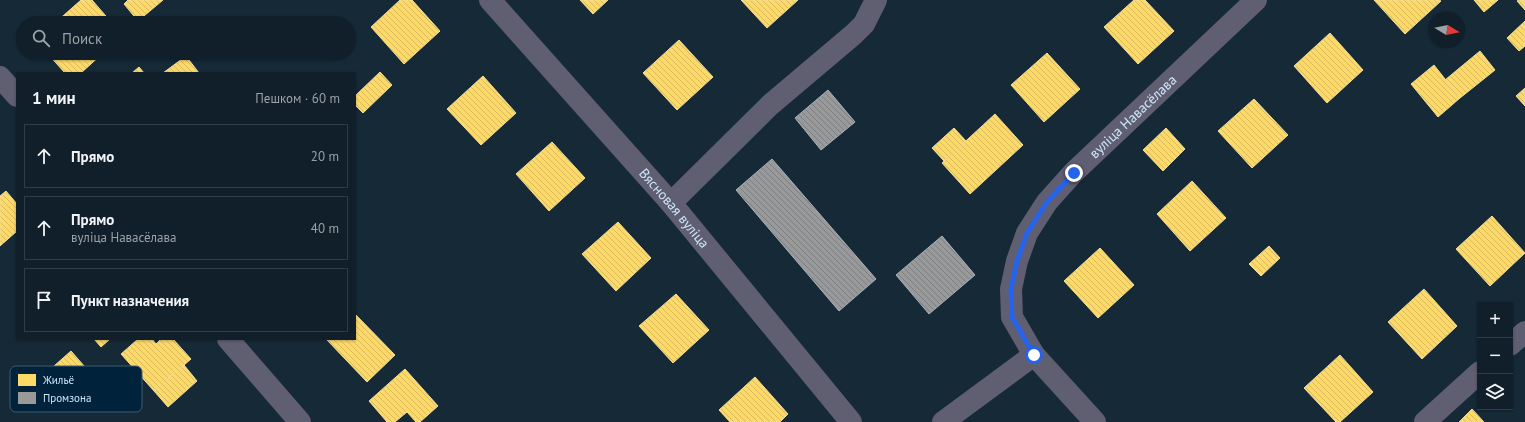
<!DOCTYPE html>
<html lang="ru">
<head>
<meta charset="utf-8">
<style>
  body { margin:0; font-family:"PT Sans",sans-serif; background:#1e2c35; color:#f1f3f6 }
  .controls { position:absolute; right:12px; bottom:12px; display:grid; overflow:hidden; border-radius:0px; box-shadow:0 1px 3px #0004 }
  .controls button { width:36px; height:36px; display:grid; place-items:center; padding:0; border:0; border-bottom:1px solid #303d46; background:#101f29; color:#f1f3f6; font:20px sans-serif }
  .compass { position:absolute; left:1429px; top:12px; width:36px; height:36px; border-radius:50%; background:#101f29; box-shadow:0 1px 3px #0004; rotate:100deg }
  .stop { position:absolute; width:12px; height:12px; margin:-9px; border:3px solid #2563eb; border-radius:50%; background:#fff }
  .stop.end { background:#2563eb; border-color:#fff; box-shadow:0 1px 4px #0008 }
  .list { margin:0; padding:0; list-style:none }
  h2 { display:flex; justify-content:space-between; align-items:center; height:52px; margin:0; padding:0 16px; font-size:17px }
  h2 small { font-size:13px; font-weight:400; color:#9ca2a8 }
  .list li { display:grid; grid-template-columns:26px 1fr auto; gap:12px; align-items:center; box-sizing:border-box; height:64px; margin:0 8px 8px; padding:0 8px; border:1px solid #303d46; border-radius:0px }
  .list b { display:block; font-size:15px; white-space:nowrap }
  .list p { margin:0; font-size:13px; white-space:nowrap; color:#9ca2a8 }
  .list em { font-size:13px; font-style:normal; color:#9ca2a8 }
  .icon { flex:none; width:22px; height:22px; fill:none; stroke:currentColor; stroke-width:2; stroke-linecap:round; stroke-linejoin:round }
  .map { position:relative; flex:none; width:1525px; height:422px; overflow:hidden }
  .search { position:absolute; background:#101f29; box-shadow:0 1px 3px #0004; left:16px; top:16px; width:340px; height:44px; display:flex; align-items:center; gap:10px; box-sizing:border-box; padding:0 14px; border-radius:22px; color:#9ca2a8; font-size:15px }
  .panel { position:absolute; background:#101f29; box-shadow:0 1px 3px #0004; left:16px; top:72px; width:340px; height:268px; border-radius:0px }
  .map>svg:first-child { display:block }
  .homes { fill:url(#homes-back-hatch); stroke:#f0dd93 }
  .industry { fill:url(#industry-back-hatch); stroke:#a8b0b7 }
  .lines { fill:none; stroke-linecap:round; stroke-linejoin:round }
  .minor { stroke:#605f72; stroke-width:22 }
  .route { stroke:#2563eb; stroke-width:5 }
  .labels { text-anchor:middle; stroke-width:4; stroke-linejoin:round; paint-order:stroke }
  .street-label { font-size:14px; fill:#cce6fc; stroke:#00223a }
  .key { fill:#00223a; stroke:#3d5d74; stroke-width:1 }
  .key-label { font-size:11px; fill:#cce6fc }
</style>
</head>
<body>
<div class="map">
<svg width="1525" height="422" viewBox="0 0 1525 422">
  <defs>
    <pattern id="homes-back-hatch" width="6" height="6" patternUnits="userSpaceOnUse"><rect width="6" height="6" fill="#ffd966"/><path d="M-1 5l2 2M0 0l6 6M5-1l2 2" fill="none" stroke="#d8bb61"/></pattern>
    <pattern id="industry-back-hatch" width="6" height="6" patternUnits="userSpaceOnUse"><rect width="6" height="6" fill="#999"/><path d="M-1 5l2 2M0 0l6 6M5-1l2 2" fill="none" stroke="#7d8082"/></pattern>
  </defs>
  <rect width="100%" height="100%" fill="#152937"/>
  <g class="homes">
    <polygon points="81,0 92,0 112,23 55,23"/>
    <polygon points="128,0 163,0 138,21 124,4"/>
    <polygon points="400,0 412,0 440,31 404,64 371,27"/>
    <polygon points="580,0 608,0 593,14"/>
    <polygon points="741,0 798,0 767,28"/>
    <polygon points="1134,0 1145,0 1174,31 1138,64 1104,27"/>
    <polygon points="1374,0 1439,0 1441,1 1405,34"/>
    <polygon points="1474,0 1498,0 1484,12"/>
    <polygon points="1519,0 1525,0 1525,10 1517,1"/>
    <polygon points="1525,21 1525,46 1519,51 1507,38"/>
    <polygon points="1330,33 1363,70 1327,103 1294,66"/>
    <polygon points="679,40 713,77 677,110 643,73"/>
    <polygon points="1480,51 1495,70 1460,98 1445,80"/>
    <polygon points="47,53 103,53 81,73 65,73"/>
    <polygon points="1047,53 1080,89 1044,122 1011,85"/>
    <polygon points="186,56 199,73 163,73"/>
    <polygon points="1434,65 1460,98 1438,117 1411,84"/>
    <polygon points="139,67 144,73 132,73"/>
    <polygon points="380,72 392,85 363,113 355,105 355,96"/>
    <polygon points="483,76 516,113 481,145 447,109"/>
    <polygon points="1525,88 1525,106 1516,96"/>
    <polygon points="1254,99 1288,135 1252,168 1218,131"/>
    <polygon points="995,114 1023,145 970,194 942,163"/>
    <polygon points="954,128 966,141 944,161 932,148"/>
    <polygon points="1166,128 1185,149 1163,171 1143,150"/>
    <polygon points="552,142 585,178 549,211 516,174"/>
    <polygon points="1192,181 1226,218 1190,251 1157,214"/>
    <polygon points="6,191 17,204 17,231 0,246 0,196"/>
    <polygon points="1492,216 1525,253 1490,286 1456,249"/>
    <polygon points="618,222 651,258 616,291 582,254"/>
    <polygon points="1269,246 1280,258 1261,276 1249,264"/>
    <polygon points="1100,248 1134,285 1098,318 1064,281"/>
    <polygon points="1424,289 1457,326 1422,359 1388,322"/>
    <polygon points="676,294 709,330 673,363 639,326"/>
    <polygon points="355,314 395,355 367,382 327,340 355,339"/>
    <polygon points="94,339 110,339 101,347"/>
    <polygon points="138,339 152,339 156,344 161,339 173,339 191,359 154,391 121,354"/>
    <polygon points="71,351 85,367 58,390 45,374"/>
    <polygon points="1340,355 1373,392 1340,422 1336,422 1304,388"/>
    <polygon points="184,365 197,381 168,407 154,391"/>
    <polygon points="405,369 438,406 420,422 416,422 407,412 395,422 387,422 369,401"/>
    <polygon points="755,377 788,414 780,422 730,422 719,410"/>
    <polygon points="1472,409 1484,422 1459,422"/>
  </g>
  <g class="industry">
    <polygon points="828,90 855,122 821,150 795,118"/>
    <polygon points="772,159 876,279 839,311 736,190"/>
    <polygon points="942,236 975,275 929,314 896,275"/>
  </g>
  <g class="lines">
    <g class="minor">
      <path id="s1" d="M490,0L671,203L851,422"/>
      <polyline points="0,77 17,96"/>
      <polyline points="671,203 770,105 854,34 864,24 876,0"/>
      <polyline points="228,339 300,422"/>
      <polyline points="1510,345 1525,332"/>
      <polyline points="943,422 1034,355"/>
      <path id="s2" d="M1095,422L1034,355L1012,317L1011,289L1017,261L1027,233L1047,202L1073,173L1256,0"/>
      <polyline points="1425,422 1480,372"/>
    </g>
  </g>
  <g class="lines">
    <polyline class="route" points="1034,355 1012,317 1011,289 1017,261 1027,233 1047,202 1074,173"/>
  </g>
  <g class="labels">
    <g class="street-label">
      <text dy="5" stroke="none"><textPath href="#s2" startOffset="379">вуліца Навасёлава</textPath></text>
      <text dy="5" stroke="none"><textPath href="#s1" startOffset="278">Вясновая вуліца</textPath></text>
    </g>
  </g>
  <rect x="10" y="366" width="132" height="46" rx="6" class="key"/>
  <rect x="18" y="374" width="18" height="12" fill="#ffd966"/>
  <rect x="18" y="392" width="18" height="12" fill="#999"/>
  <g class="key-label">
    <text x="43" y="384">Жильё</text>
    <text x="43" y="402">Промзона</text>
  </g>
</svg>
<div class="controls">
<button>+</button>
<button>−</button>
<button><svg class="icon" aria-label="layers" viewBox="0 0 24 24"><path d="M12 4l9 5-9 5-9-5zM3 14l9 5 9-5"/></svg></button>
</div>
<svg class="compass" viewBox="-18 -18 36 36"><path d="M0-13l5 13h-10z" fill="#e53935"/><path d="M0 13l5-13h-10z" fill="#9ca2a8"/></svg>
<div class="stop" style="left:1034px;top:355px"></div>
<div class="stop end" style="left:1074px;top:173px"></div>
<div class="search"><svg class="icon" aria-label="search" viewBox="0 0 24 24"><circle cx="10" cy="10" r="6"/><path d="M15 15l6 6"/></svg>Поиск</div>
<section class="panel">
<h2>1 мин<small>Пешком · 60 m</small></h2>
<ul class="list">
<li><svg class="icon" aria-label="ahead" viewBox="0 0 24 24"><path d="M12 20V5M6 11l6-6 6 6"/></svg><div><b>Прямо</b></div><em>20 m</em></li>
<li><svg class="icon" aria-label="ahead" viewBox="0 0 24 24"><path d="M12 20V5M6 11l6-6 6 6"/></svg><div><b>Прямо</b><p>вуліца Навасёлава</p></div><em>40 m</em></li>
<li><svg class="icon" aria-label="arrive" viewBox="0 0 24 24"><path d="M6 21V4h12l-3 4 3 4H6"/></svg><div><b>Пункт назначения</b></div></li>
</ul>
</section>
</div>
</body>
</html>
